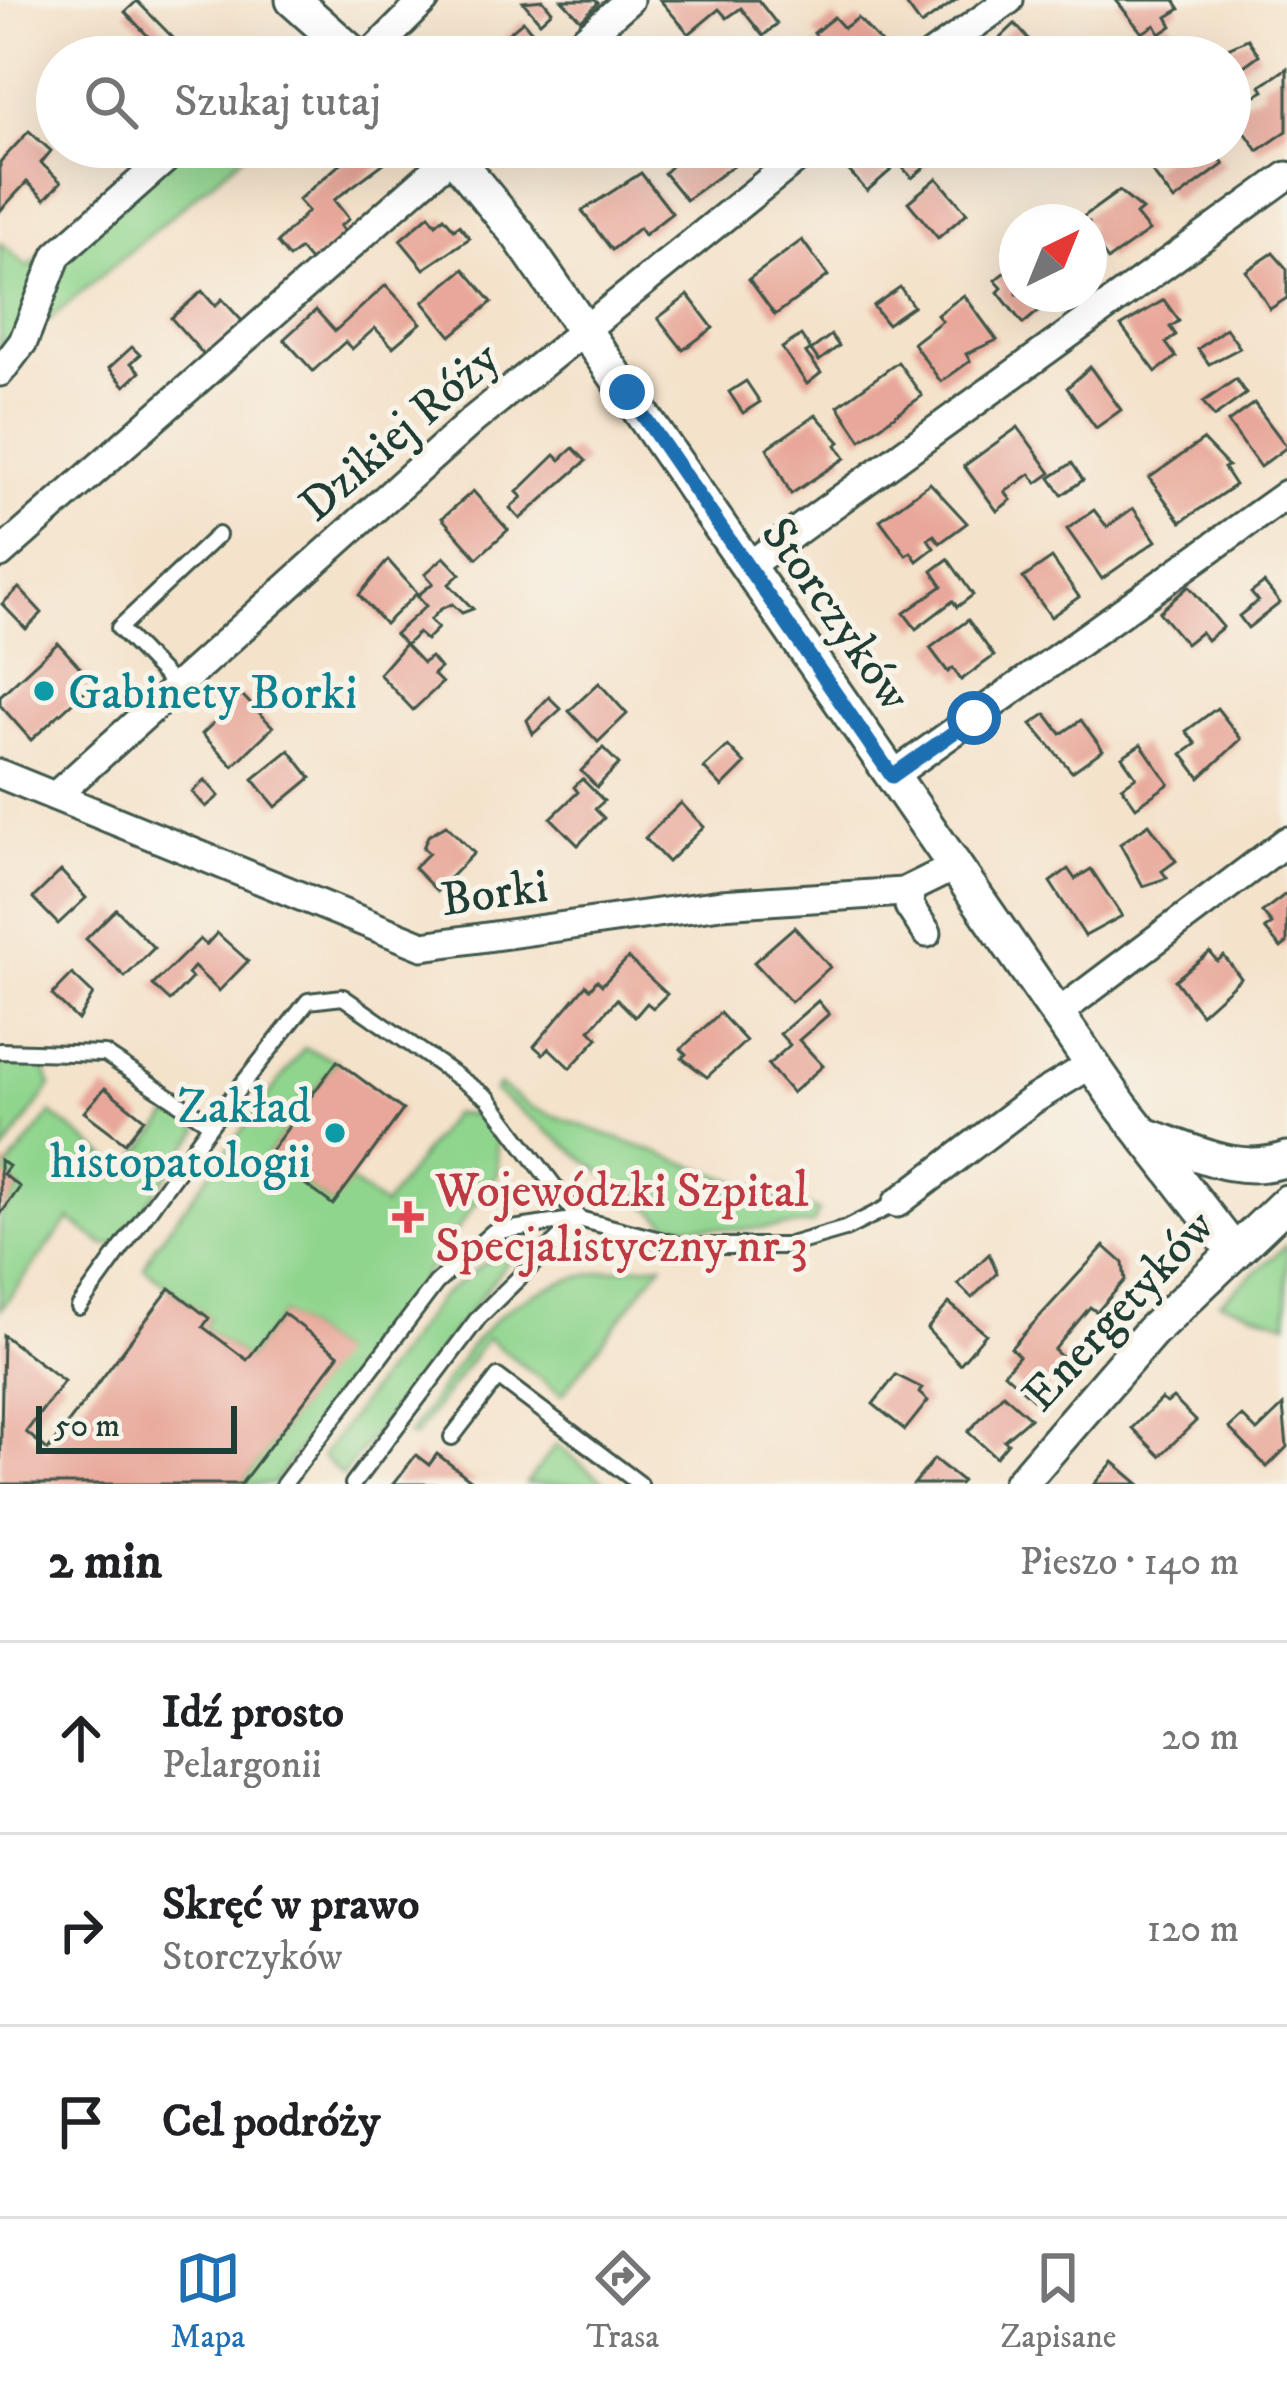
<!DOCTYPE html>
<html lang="pl">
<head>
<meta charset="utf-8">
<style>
  body { margin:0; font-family:"IM FELL DW Pica",serif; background:#f2f2f2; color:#202124 }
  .compass { position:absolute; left:999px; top:204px; width:108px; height:108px; border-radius:50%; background:#fff; box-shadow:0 12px 48px #0002; rotate:43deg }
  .scale { position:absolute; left:36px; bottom:30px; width:201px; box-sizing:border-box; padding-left:12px; border:6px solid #1f3d34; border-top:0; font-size:33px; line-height:42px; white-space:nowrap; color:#1f3d34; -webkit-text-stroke:9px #f7f3e8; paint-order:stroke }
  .stop { position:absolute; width:36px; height:36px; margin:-27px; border:9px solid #1f6fb2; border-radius:50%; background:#fff }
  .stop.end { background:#1f6fb2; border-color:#fff; box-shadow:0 3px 12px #0008 }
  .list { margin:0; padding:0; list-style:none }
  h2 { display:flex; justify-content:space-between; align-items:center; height:156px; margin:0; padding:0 48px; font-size:51px }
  h2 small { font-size:39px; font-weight:400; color:#757577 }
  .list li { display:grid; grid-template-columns:78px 1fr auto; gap:36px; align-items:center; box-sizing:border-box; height:192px; padding:0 48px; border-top:3px solid #e0e0e0 }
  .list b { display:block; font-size:45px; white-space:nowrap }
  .list p { margin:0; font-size:39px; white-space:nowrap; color:#757577 }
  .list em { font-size:39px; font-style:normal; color:#757577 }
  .icon { flex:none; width:66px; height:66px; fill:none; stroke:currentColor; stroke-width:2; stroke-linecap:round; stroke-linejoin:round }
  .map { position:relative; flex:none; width:1287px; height:1484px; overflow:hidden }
  .search { position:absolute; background:#fff; box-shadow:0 12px 48px #0002; left:36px; right:36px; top:36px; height:132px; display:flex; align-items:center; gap:30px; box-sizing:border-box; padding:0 42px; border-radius:66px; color:#757577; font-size:45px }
  .sheet { height:732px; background:#fff }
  nav { display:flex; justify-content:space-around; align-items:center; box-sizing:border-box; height:168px; border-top:3px solid #e0e0e0; background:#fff; font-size:33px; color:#757577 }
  nav a { display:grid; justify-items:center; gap:6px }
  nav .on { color:#1f6fb2 }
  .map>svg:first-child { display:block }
  .green { fill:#90d58e; stroke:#588961; stroke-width:3 }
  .building { fill:#e8a79a }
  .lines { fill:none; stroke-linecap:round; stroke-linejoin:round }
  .service-casing { stroke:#3f564a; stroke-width:20 }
  .minor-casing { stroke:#3f564a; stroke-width:33 }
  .tertiary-casing { stroke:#3f564a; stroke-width:39 }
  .service { stroke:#fff; stroke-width:14 }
  .minor { stroke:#fff; stroke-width:27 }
  .tertiary { stroke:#fff; stroke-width:33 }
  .route { stroke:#1f6fb2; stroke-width:15 }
  .culture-dot { fill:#0f9aa8; stroke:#f7f3e8; stroke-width:4.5 }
  .health-dot { fill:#e0444e; stroke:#f7f3e8; stroke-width:4.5 }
  .labels { text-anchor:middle; stroke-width:10; stroke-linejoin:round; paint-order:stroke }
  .street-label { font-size:48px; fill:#1f3d34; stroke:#f7f3e8 }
  .culture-label { font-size:48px; fill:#0d838f; stroke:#f7f3e8; text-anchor:start }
  .health-label { font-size:48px; fill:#be3a42; stroke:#f7f3e8; text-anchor:start }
</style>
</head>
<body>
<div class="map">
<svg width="1287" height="1484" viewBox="0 0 1287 1484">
  <rect width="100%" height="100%" fill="#f7f3e8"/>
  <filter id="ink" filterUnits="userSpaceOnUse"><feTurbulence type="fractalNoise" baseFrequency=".00833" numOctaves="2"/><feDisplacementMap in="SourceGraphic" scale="24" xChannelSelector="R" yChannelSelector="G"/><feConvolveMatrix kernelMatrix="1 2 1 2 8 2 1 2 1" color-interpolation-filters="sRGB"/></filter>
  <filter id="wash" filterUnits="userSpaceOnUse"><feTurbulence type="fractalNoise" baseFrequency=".004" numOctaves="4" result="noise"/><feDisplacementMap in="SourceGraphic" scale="48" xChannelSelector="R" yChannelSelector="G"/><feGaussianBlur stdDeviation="2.7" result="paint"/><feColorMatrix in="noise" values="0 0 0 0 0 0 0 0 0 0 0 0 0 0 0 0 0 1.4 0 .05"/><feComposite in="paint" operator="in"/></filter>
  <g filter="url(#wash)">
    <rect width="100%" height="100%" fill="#f4e2ca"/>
    <g class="green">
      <polygon points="166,147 253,147 0,361 0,243 28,267"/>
      <polygon points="304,1048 337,1061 267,1156 332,1204 350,1181 384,1206 452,1114 481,1115 496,1135 498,1173 273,1484 241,1484 338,1354 283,1313 247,1360 203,1327 209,1318 144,1268 155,1246"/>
      <polygon points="0,1063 43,1065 51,1086 0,1157 6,1129 0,1124"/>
      <polygon points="499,1085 530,1107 819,1211 813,1224 739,1230 669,1223 494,1091"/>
      <polygon points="51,1113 125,1171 171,1114 189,1117 199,1131 118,1244 104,1245 69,1219 0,1310 0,1215 20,1188 3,1174"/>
      <polygon points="1287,1245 1287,1323 1220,1302"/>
      <polygon points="504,1248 511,1253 510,1259 342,1476 322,1456 440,1297"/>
      <path d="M662,1264L562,1395L487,1338L414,1437L408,1435C435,1399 461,1352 494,1321C536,1280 605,1269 662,1264Z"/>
      <polygon points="556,1445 607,1484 526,1484"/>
    </g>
    <g id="blocks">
      <g class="building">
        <polygon points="543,0 552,11 540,22 523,2"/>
        <polygon points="562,0 595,0 598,3 581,20"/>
        <polygon points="660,0 758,0 777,24 763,36 741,8 727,18 719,9 689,34"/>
        <polygon points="903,0 956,0 921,25"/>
        <polygon points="1116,0 1174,0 1180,9 1167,17 1172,26 1160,34 1155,25 1142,33"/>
        <polygon points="137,1 184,49 191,57 168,57 125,12"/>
        <polygon points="834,17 844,28 858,18 883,45 868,57 818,57 812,50 821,42 814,33"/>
        <polygon points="523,21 547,50 539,57 502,57 493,46"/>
        <polygon points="1015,24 1039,51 1033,57 1010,57 997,41"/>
        <polygon points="1248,39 1259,55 1241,68 1228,48"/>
        <polygon points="1287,68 1287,131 1258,151 1230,110 1264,91 1261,86"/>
        <polygon points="29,131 51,151 41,163 61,182 45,199 27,182 0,211 0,162"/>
        <polygon points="360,147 370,147 384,163 334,200 349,219 340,226 346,234 311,262 300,249 289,258 277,243 308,211 298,200"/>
        <polygon points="691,147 735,147 744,158 686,200 664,173"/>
        <polygon points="860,147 896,147 905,158 867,191 842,163"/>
        <polygon points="931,147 938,156 912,178 903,168"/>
        <polygon points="1211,147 1224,164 1174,201 1150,169 1179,147"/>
        <polygon points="641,173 672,213 644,235 639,228 612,250 582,211"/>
        <polygon points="937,178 967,213 938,238 908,202"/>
        <polygon points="1119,191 1142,210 1136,215 1149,231 1108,260 1096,244 1089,249 1089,222 1076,222"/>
        <polygon points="429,215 436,224 444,217 454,229 459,225 470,238 424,269 400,240"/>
        <polygon points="802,240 828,276 775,315 749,279"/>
        <polygon points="1273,253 1287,269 1287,298 1270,309 1246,271"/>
        <polygon points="1010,268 1017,277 1017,294 1059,294 1023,324 998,292 1002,288 995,280"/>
        <polygon points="464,269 492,302 451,336 423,302"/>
        <polygon points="386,285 421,323 393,347 375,328 352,349 345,342 313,371 284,339 316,310 335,331"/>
        <polygon points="900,287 913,306 887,324 873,306"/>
        <polygon points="202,291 215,306 222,299 242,321 204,355 171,318"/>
        <polygon points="688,295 713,328 683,350 658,318"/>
        <polygon points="964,295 997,340 966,354 970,361 941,382 913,343 942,321 937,315"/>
        <polygon points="1164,300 1179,321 1170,327 1176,335 1166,343 1176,357 1156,372 1121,326"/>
        <polygon points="1226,328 1240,348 1209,364 1198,349"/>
        <polygon points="801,335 811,350 831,335 839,346 819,361 811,350 806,353 821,373 807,384 782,348"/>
        <polygon points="132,347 140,355 131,363 140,372 125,386 109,368"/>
        <polygon points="898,362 922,396 861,440 838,406"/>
        <polygon points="1090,367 1121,410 1096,428 1067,388"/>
        <polygon points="1236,379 1246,394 1214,417 1203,402"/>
        <polygon points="746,381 760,402 743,413 729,392"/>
        <polygon points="1254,403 1287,447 1260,467 1228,422"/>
        <polygon points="816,415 840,442 836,445 845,458 791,494 767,448"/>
        <polygon points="1018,427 1051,473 1037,483 1030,474 1005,492 1011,500 997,511 964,466"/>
        <polygon points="1203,440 1228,466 1224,468 1235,485 1181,522 1149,478"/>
        <polygon points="573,448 586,461 520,519 510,508 522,497 517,492 555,455 560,460"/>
        <polygon points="1072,463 1083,480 1062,495 1050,478"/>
        <polygon points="930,483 967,523 940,543 934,535 928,539 934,548 917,561 911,552 906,555 880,520"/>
        <polygon points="473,491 508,530 477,558 442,518"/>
        <polygon points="1133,508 1156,541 1102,579 1067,529 1094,510 1107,527"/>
        <polygon points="444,557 460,574 449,584 473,609 462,613 452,604 441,609 430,620 438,628 426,640 418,633 406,645 423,663 431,657 440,668 433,674 442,683 413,710 379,674 405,644 395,634 426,606 417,596 433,583 425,574"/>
        <polygon points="1052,558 1079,597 1051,617 1023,578"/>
        <polygon points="948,559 973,595 957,607 953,601 916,629 904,613 942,586 932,571"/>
        <polygon points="388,560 417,593 385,624 359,595"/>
        <polygon points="1264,583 1280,603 1248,628 1239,616 1258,601 1251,593"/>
        <polygon points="1189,586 1223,627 1207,640 1201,632 1186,644 1159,612"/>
        <polygon points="19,588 42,613 26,629 2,604"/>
        <polygon points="968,620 994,656 961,680 953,668 948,672 930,648"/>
        <polygon points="58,643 94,683 31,740 0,705 0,696"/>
        <polygon points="599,683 627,714 598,742 569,711"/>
        <polygon points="242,695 273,727 233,766 202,734"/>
        <polygon points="549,697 561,709 533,734 527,720"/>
        <polygon points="1217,708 1241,739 1200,778 1182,754 1196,744 1186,731"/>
        <polygon points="1046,714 1061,734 1081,720 1103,750 1072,772 1031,724"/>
        <polygon points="1141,744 1169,784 1136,807 1122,787 1136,777 1122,757"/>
        <polygon points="728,746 745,764 722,787 704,768"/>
        <polygon points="603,748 619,764 597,787 581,771"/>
        <polygon points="289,750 311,778 276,807 253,779"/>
        <polygon points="582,779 604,801 595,809 604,818 578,845 551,818 578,792 574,787"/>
        <polygon points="205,780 219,796 206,807 192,792"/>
        <polygon points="681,803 704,827 668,862 645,838"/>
        <polygon points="1149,824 1176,861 1162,871 1167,878 1143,886 1120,844"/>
        <polygon points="446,825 474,853 437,891 414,868 429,853 423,848 428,836"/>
        <polygon points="1068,869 1075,879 1091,869 1122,916 1085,936 1050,882"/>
        <polygon points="61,871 86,898 58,924 33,898"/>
        <polygon points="1287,893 1287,943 1281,948 1265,929 1272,924 1262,912"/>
        <polygon points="116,909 154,948 125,977 86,939"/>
        <polygon points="794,927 830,967 791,1002 754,962"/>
        <polygon points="217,933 248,961 219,991 194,967 188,974 192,978 170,1001 153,985 200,939 206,945"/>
        <polygon points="1210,952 1217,961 1224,956 1241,978 1201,1014 1175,980"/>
        <polygon points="628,958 667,994 653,1008 647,1003 635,1017 617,999 590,1030 598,1038 570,1068 549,1048 543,1054 534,1046 586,985 590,989 597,980 602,985"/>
        <polygon points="72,974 93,994 78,1020 52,995"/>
        <polygon points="818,1001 829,1014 799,1040 823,1066 792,1093 768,1065 790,1045 780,1034"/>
        <polygon points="720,1013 746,1041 707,1077 682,1058 686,1054 681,1049"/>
        <polygon points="337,1061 403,1110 333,1205 267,1156"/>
        <polygon points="105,1088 144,1119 125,1143 84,1112"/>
        <polygon points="0,1160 9,1166 3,1174 20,1187 0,1215"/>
        <polygon points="1104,1246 1123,1263 1125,1280 1097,1312 1090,1307 1054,1350 1071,1365 1033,1399 1004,1373 1019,1356 1011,1348"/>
        <polygon points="989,1254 997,1273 972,1298 958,1284"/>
        <polygon points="170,1288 209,1318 203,1327 247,1360 283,1313 339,1355 241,1484 0,1484 3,1335 64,1381 26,1432 48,1450"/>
        <polygon points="949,1303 986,1334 960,1364 927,1329"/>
        <polygon points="896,1375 922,1388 919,1393 928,1401 905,1430 873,1404"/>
        <polygon points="1003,1394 1030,1418 1004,1440 1008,1443 996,1457 968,1432"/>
        <polygon points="1173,1398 1196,1421 1160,1456 1132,1428 1161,1399 1167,1403"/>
        <polygon points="1283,1406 1287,1447 1267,1467 1229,1428 1242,1416 1257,1431"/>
        <polygon points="437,1454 476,1484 393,1484 416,1455 429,1465"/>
        <polygon points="934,1459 962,1481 959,1484 914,1484"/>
        <polygon points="1113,1462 1139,1484 1094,1484"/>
      </g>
    </g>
  </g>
  <g filter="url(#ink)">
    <use href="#blocks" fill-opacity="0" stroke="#3f564a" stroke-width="3"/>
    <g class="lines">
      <defs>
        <g id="service">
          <polyline points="175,686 119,628 218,535"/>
          <polyline points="0,1051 105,1054 211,1124"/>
          <polyline points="79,1307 211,1124 308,1001 343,997 488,1098 579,1219"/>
          <polyline points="452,1437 498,1377 640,1484"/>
          <polyline points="284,1484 436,1283 493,1232 579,1219 683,1246 786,1246 845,1229 897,1203"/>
          <polyline points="353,1484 479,1317 579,1219"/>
        </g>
        <g id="minor">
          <polyline points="368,57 425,0"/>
          <polyline points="564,57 629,0"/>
          <polyline points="929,57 1009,0"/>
          <polyline points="0,372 23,342 57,255 179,147"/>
          <polyline points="0,554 462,147"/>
          <polyline points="747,567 1287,176"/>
          <polyline points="0,774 423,946 721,904 903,892 954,867"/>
          <polyline points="892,776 1287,494"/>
          <polyline points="55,796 473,420 811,147"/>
          <polyline points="910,891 909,906 927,933"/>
          <polyline points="1057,1014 1287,841"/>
          <polyline points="897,1203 1031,1101 1092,1064"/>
        </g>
        <g id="tertiary">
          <polyline points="293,0 357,57"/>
          <polyline points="446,147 519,236 1121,1106 1233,1250"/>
          <path d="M1145,1135C1192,1150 1236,1177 1287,1159"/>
          <polyline points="1020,1484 1151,1332 1287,1202"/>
        </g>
      </defs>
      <use href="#service" class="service-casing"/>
      <use href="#minor" class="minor-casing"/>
      <use href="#tertiary" class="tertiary-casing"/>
      <use href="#service" class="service"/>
      <use href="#minor" class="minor"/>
      <use href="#tertiary" class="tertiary"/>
    </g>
  </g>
  <g class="lines" filter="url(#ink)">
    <polyline class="route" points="627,392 892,776 974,718"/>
  </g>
  <g class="culture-dot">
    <circle cx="44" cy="691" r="12"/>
    <circle cx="335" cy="1133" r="12"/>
  </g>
  <path class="health-dot" d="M402 1199h12v12h12v12h-12v12h-12v-12h-12v-12h12z"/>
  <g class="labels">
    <g class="street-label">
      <text transform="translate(398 430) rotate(-41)" y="17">Dzikiej Róży</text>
      <text transform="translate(838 613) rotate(55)" y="17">Storczyków</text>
      <text transform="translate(494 891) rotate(-8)" y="17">Borki</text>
      <text transform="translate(1117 1309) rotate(-47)" y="17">Energetyków</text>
    </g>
    <g class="culture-label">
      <text x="68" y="708">Gabinety Borki</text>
      <text x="311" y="1122" text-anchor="end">Zakład<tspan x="311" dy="55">histopatologii</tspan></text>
    </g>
    <g class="health-label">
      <text x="435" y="1206">Wojewódzki Szpital<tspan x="435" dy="55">Specjalistyczny nr 3</tspan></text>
    </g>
  </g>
</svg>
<svg class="compass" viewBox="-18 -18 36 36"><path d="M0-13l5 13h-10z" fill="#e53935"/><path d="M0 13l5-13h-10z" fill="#757577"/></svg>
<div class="scale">50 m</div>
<div class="stop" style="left:974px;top:718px"></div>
<div class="stop end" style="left:627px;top:392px"></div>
<div class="search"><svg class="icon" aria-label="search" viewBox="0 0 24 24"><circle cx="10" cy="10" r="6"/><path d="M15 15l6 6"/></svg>Szukaj tutaj</div>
</div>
<section class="sheet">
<h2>2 min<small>Pieszo · 140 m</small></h2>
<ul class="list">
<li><svg class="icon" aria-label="ahead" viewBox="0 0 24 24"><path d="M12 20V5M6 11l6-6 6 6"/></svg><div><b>Idź prosto</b><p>Pelargonii</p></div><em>20 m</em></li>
<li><svg class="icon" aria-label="right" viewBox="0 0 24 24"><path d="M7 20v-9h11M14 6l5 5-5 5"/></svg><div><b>Skręć w prawo</b><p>Storczyków</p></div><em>120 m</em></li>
<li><svg class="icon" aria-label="arrive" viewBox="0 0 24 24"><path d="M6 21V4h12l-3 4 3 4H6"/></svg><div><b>Cel podróży</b></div></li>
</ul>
</section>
<nav>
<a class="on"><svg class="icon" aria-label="map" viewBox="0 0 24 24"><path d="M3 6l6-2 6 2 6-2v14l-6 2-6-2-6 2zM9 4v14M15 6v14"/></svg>Mapa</a>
<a><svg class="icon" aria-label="directions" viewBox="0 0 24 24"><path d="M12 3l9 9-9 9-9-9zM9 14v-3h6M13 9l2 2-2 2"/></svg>Trasa</a>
<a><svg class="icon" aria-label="saved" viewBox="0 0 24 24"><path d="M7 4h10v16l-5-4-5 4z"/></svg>Zapisane</a>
</nav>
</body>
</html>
